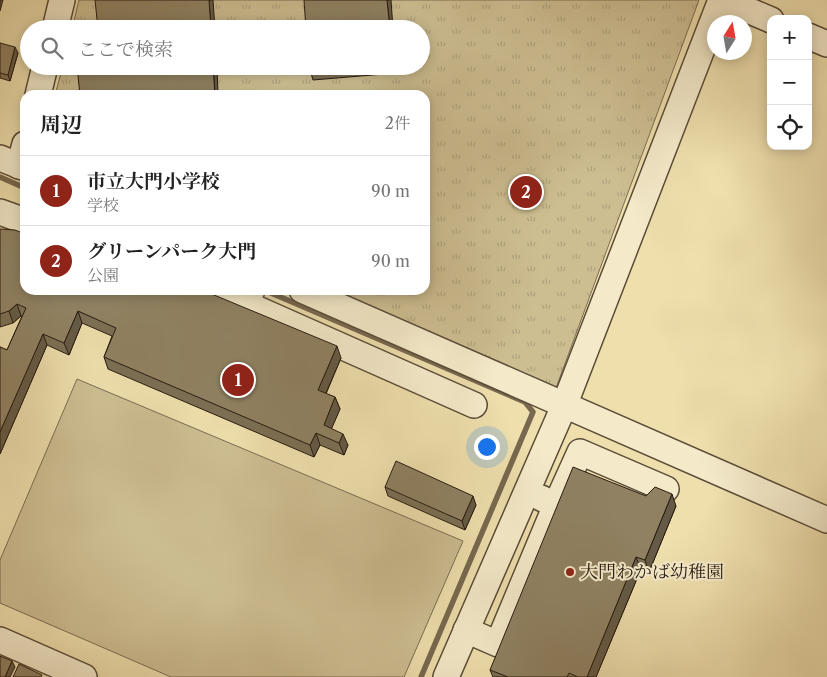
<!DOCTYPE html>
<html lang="ja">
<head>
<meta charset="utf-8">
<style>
  body { margin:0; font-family:"Libre Caslon Text","Noto Serif JP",serif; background:#f6f6f6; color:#222 }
  .controls { position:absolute; right:15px; top:15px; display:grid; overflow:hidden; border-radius:10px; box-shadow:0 2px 12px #0003 }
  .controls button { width:45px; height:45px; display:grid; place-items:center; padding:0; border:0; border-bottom:1px solid #e0e0e0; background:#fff; color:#222; font:25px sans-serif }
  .compass { position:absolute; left:707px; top:15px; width:45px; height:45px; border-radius:50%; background:#fff; box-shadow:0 2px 12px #0003; rotate:11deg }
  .you { position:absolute; left:486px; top:446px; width:18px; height:18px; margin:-12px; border:4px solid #fff; border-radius:50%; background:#1a73e8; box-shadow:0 0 0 8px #1a73e833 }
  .badge { display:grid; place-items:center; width:32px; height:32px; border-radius:50%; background:#8f2418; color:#fff; font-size:16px; font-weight:700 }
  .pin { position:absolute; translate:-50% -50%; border:2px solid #fff; box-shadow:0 1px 5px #0006 }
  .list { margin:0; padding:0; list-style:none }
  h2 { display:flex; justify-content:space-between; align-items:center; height:65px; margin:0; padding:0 20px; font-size:21px }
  h2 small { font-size:16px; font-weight:400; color:#767676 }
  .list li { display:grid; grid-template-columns:32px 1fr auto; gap:15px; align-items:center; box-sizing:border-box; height:70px; padding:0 20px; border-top:1px solid #e0e0e0 }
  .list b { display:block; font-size:19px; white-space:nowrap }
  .list p { margin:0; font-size:16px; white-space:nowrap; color:#767676 }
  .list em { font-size:16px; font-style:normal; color:#767676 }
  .icon { flex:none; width:28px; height:28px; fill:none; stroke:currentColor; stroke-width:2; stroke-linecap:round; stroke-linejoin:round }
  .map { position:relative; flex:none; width:827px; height:677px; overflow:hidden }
  .search { position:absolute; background:#fff; box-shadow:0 2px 12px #0003; left:20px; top:20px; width:410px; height:55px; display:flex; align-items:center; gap:12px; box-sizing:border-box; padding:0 18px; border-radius:28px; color:#767676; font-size:19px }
  .panel { position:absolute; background:#fff; box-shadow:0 2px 12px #0003; left:20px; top:90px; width:410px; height:205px; border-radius:15px }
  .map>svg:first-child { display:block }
  .park { fill:url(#park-tufts); stroke:#7b6c52 }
  .pitch { fill:#cdbe92; stroke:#7b6c52 }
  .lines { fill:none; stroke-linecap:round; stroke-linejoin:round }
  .stream { stroke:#77684f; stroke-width:5.5 }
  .minor-casing { stroke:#5a4c38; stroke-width:28 }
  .minor { stroke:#f4eaca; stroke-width:25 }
  .wall { fill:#7b6f54; stroke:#291b11 }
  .shaded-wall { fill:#645a45; stroke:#291b11 }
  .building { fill:#8f8162; stroke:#291b11 }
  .poi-dot { fill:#8f2418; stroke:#f4eaca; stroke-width:2 }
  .labels { text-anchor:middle; stroke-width:4; stroke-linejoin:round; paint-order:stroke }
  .poi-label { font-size:18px; fill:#291b11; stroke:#f4eaca; text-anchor:start }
</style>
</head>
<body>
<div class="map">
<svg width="827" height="677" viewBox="0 0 827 677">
  <defs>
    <pattern id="park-tufts" width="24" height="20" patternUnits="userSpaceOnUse" patternTransform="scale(1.25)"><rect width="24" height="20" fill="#cdbe92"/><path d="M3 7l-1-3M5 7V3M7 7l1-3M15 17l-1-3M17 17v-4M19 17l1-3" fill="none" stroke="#b0a37d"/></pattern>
  </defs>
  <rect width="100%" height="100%" fill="#eedfad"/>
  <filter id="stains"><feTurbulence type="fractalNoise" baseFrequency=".004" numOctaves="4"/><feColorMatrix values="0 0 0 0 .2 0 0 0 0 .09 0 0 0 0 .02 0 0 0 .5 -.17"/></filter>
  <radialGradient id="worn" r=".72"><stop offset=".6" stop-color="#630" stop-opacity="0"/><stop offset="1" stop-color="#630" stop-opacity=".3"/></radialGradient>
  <polygon class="park" points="79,0 699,0 556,388 335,290 425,290 425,95 55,95 63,66 421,66 421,29 72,29"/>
  <polygon class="pitch" points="77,379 463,541 404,677 171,677 0,603 0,560"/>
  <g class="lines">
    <g class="stream">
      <polyline points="0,177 25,188"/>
      <polyline points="264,290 525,402 533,412 421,677"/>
    </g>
    <defs>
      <g id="minor">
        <polyline points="724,0 771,20"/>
        <polyline points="55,29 62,0"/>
        <polyline points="808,36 827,44"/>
        <polyline points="38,95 45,66"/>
        <polyline points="0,158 25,168"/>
        <polyline points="19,166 25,144"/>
        <polyline points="0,212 25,221"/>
        <polyline points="212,290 246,304"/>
        <polyline points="252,290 246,304 474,405"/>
        <polyline points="302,290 827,520"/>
        <polyline points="541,498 556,505 580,452 666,489"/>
        <polyline points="466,630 498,644 556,505"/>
        <polyline points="0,640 84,677"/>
        <polyline points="446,677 564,406 721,0"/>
      </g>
    </defs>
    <use href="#minor" class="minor-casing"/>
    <use href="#minor" class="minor"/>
  </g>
  <g class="wall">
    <polygon points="0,43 18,53 10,81 0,78"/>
    <polygon points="309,66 396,66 396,73 313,80"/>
    <polygon points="0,229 25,290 341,358 326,394 335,397 340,409 331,429 348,445 344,455 320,445 314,457 108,369 104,357 112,336 82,323 69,355 47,345 0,454 0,347 7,350 22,316 21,316 13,323 0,327"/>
    <polygon points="385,487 476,505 465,530 388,496"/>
    <polygon points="646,496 676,506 649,572 641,569 596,677 493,677 490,670"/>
  </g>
  <g class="shaded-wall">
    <polygon points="0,0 3,0 0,11"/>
    <polygon points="209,0 213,0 215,29 211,29"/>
    <polygon points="387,0 391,0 393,29 390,29"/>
    <polygon points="15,47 18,53 10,81 8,75"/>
    <polygon points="213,66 217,66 218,95 215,95"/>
    <polygon points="17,304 21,316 13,323 9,311"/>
    <polygon points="78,311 82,323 69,355 64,343"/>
    <polygon points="43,334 47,345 0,454 0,432"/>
    <polygon points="337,346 341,358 322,402 318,390"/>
    <polygon points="335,397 340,409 328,437 324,425"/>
    <polygon points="316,433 320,445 314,457 310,445"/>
    <polygon points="343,434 348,445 344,455 339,443"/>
    <polygon points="672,494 676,506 649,572 645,560"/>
    <polygon points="473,496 476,505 465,530 462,521"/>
    <polygon points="636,557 641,569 596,677 587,677"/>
    <polygon points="12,661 15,667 10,677 5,677"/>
  </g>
  <g class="building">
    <polygon points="95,0 209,0 211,29 98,29"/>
    <polygon points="304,0 387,0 390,29 306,29"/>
    <polygon points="0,43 15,47 8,75 0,73"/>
    <polygon points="77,66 213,66 215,95 80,95"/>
    <polygon points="309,66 331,66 309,68"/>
    <polygon points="0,229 15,230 25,234 25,290 202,290 337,346 318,390 335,397 324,425 343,434 339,443 316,433 310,445 104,357 116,328 78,311 64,343 43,334 0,432 0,347 7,350 26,308 17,304 9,311 0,314"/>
    <polygon points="396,461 473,496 462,521 385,487"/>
    <polygon points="573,467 646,496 655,487 672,494 645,560 636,557 587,677 578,677 569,673 567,677 508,677 490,670"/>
    <polygon points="0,656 12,661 5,677 0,677"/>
    <polygon points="19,664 42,675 41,677 13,677"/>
  </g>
  <circle class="poi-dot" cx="570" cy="572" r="5"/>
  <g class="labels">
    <g class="poi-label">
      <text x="580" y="578">大門わかば幼稚園</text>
    </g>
  </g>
  <rect width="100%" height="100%" filter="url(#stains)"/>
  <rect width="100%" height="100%" fill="url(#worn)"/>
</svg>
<div class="controls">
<button>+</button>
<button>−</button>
<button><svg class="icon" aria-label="locate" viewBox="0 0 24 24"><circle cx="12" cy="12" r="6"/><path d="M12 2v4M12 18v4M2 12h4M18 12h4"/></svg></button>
</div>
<svg class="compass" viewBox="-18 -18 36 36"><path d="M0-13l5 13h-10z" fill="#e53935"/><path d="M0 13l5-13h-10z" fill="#767676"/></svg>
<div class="you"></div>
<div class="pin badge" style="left:238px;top:380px">1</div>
<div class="pin badge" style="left:526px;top:192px">2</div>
<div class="search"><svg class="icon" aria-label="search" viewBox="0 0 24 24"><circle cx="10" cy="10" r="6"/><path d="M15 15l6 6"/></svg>ここで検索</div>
<section class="panel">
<h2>周辺<small>2件</small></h2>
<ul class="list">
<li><span class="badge">1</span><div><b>市立大門小学校</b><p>学校</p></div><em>90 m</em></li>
<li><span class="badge">2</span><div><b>グリーンパーク大門</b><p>公園</p></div><em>90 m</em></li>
</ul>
</section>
</div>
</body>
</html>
